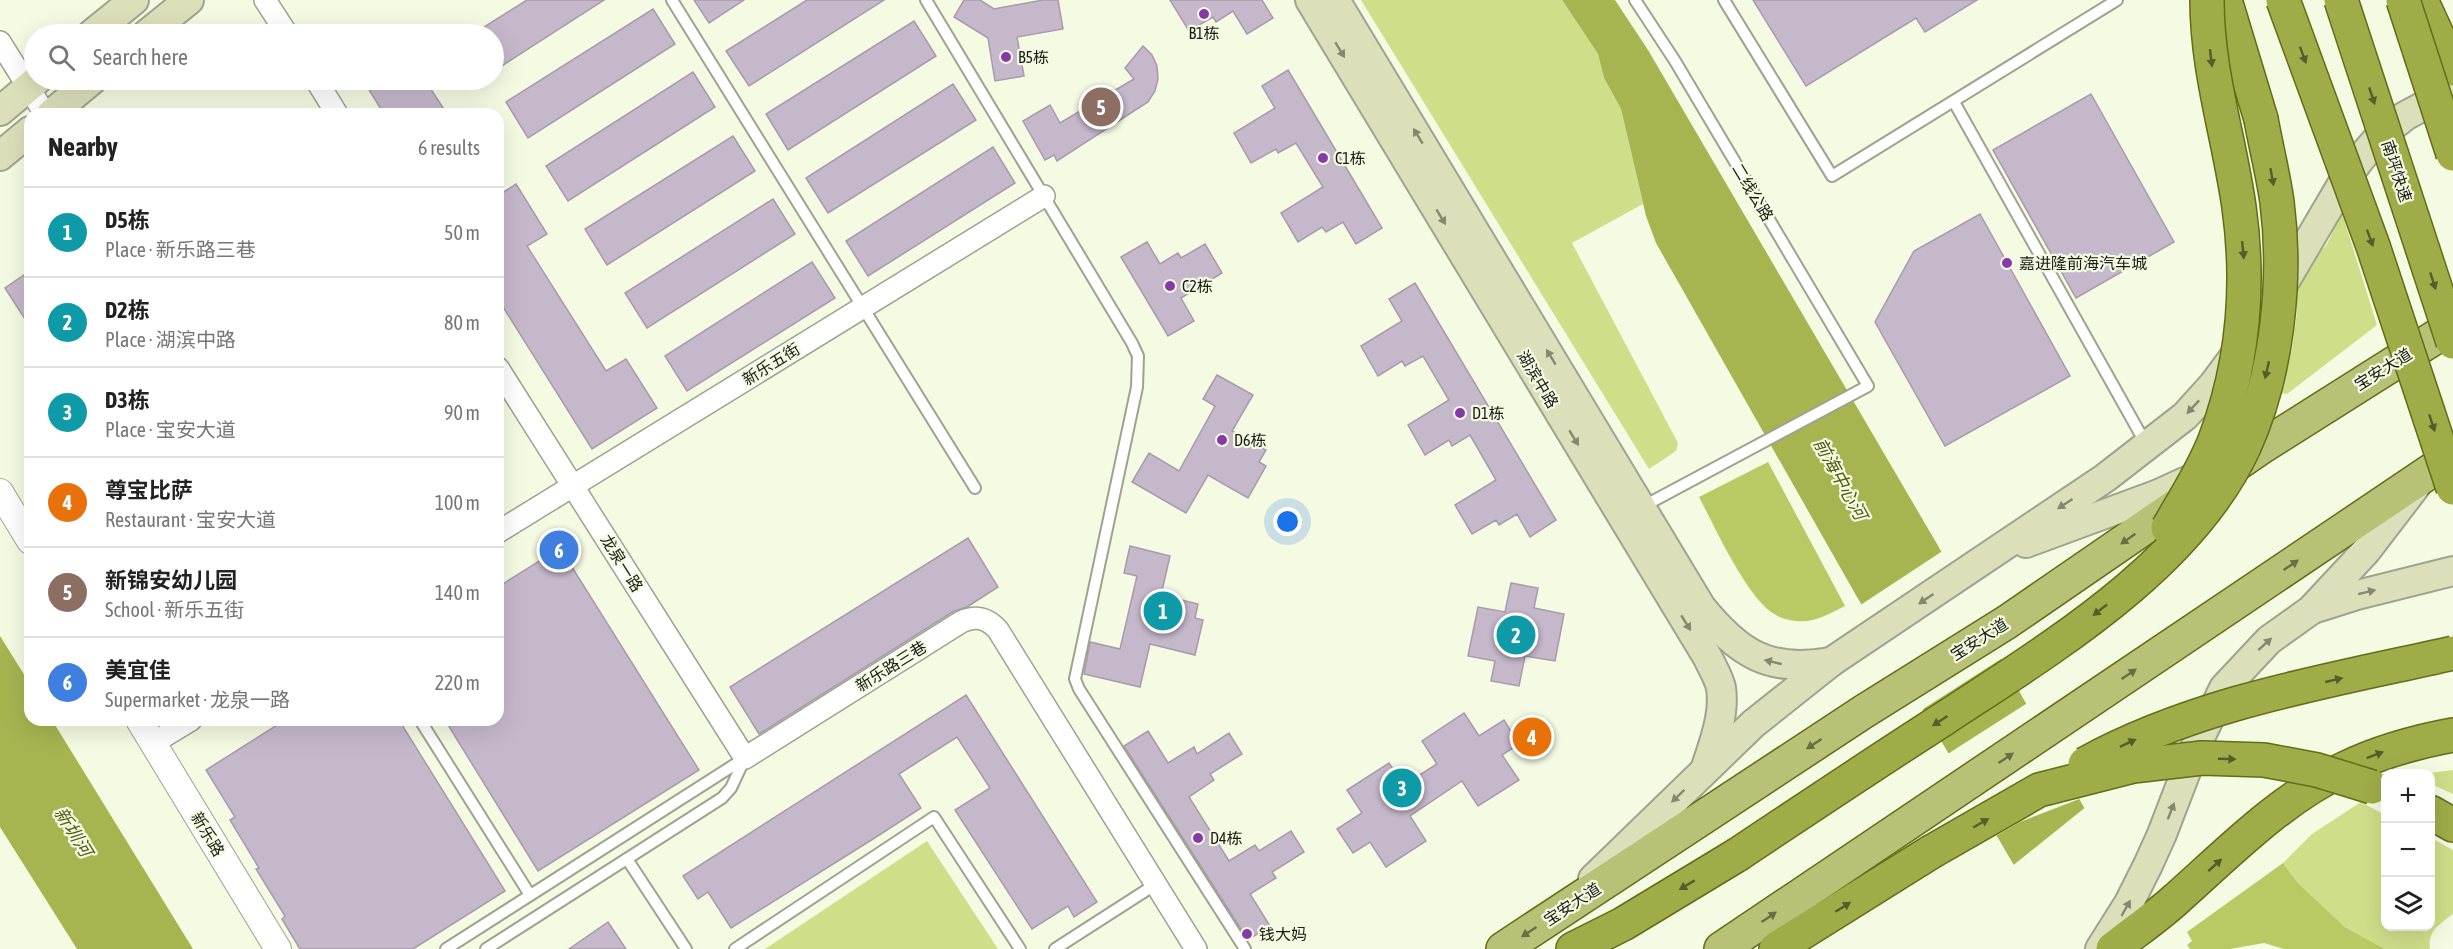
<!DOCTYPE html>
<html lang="en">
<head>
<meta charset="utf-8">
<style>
  body { margin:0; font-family:"Asap Condensed","Noto Sans SC",sans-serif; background:#f2f2f2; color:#222 }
  .controls { position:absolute; right:18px; bottom:18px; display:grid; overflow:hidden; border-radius:12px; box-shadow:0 6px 24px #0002 }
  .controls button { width:54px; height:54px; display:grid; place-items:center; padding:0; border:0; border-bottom:2px solid #e0e0e0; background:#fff; color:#222; font:30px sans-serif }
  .you { position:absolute; left:1288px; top:522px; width:21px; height:21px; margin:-15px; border:4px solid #fff; border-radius:50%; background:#1a73e8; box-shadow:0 0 0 9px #1a73e833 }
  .badge { display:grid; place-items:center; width:39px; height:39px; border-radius:50%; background:#8839a8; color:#fff; font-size:20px; font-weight:700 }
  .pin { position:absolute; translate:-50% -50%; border:3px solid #fff; box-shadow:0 2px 6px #0006 }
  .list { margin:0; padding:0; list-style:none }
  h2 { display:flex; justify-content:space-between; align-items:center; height:78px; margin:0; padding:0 24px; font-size:26px }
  h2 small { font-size:20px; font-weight:400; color:#767676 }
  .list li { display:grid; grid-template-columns:39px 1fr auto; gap:18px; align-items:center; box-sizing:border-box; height:90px; padding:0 24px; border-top:2px solid #e0e0e0 }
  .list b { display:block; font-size:22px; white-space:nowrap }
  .list p { margin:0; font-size:20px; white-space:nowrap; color:#767676 }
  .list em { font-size:20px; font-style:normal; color:#767676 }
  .icon { flex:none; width:33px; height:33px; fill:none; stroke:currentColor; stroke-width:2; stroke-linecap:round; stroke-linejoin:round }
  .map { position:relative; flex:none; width:2453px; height:949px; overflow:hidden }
  .search { position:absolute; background:#fff; box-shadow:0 6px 24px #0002; left:24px; top:24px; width:480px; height:66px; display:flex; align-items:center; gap:15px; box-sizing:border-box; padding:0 21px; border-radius:33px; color:#767676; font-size:22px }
  .panel { position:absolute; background:#fff; box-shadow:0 6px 24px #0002; left:24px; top:108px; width:480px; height:618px; border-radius:18px }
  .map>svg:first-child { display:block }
  .green { fill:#cfde88 }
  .forest { fill:#b9c964 }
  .water { fill:#a6b550 }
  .pier { fill:#f5fae3 }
  .building { fill:#c5b8cb; stroke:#a69aac; stroke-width:1.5 }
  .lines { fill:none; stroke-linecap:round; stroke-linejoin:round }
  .service-casing { stroke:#9fa38e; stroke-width:14 }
  .minor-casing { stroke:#9fa38e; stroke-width:24 }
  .tertiary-casing { stroke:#9fa38e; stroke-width:28 }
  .secondary-casing { stroke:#9fa38e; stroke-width:32 }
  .primary-casing { stroke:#626d18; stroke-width:36 }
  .trunk-casing { stroke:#626d18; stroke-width:36 }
  .service { stroke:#fff; stroke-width:10 }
  .minor { stroke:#fff; stroke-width:21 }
  .tertiary { stroke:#fff; stroke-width:26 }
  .secondary { stroke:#dce0ba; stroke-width:28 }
  .primary { stroke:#b8c176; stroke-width:33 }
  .trunk { stroke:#a0ac48; stroke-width:33 }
  .trunk-bridge-casing { stroke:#626d18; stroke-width:36; stroke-linecap:butt }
  .trunk-bridge { stroke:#a0ac48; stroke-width:33 }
  .oneway { fill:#85886f }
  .oneway2 { fill:#565d2b }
  .oneway3 { fill:#696e45 }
  .poi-dot { fill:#8839a8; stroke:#f5fae3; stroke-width:2 }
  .labels { text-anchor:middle; stroke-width:4.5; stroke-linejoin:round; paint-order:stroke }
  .poi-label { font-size:16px; fill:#1a1c14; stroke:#f5fae3; text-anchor:start }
  .street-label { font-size:16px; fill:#1a1c14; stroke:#f5fae3 }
  .water-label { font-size:18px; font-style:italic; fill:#515b10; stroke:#f5fae3 }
</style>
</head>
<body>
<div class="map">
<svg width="2453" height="949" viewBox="0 0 2453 949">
  <rect width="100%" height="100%" fill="#f5fae3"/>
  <g class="green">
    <polygon points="1361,0 1562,0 1598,54 1604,78 1621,109 1643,204 1572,243 1678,443 1676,451 1649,469"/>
    <polygon points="2342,213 2377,325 2287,394 2280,393 2291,355 2297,313 2297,281 2327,244"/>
    <polygon points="2453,770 2453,794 2431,784 2429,773"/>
    <path d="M2361,802L2385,815L2386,926H2430L2431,838L2453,850V914C2440,924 2427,931 2430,949H2385L2345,927L2298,883L2283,863L2312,834Z"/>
    <polygon points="927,841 998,949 765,949"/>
  </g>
  <g class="forest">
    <path d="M1768,462L1845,606C1833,612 1821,619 1807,621C1798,622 1784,620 1776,615C1748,601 1714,525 1699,497Z"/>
    <polygon points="2283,863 2298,883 2345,927 2385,949 2284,949 2264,943 2230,949 2190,949 2187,945 2192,941 2187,932"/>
  </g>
  <g class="water">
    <polygon points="1562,0 1615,0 1648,50 1937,544 2163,949 2063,949 1857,597 1656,243 1646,216 1621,109 1604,78 1598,54"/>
    <polygon points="0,636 30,684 30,720 52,720 193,949 77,949 0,827"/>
  </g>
  <g class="pier">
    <polygon points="1944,550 2004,657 1920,711 1859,606"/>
    <polygon points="2029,702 2082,798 2020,822 1994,837 1946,755"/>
    <polygon points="2087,806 2165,948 2166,949 2059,949 2011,867"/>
  </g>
  <g class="building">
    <polygon points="527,0 604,0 494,71 494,34 473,34"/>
    <polygon points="694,0 744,0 709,23"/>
    <polygon points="807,0 884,0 749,86 726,51"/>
    <polygon points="964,0 980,0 994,9 1043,0 1058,0 1063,29 1017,37 1024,76 995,81 988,38 954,17"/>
    <polygon points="1170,0 1262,0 1273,18 1247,34 1233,11 1216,22 1213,17 1189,31"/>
    <polygon points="1753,0 1977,0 1925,32 1916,18 1806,86"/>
    <polygon points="653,9 675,44 528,138 506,102"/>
    <polygon points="914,21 936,56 788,150 766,114"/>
    <polygon points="1143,46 1152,55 1157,66 1158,79 1155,91 1148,102 1057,161 1054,155 1045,160 1023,121 1050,105 1060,123 1134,79 1125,68"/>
    <polygon points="1288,70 1382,228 1356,244 1343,222 1326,232 1322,227 1298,242 1281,213 1323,187 1296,143 1278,153 1276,149 1251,163 1234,133 1275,108 1262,86"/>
    <polygon points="693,72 715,107 568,201 546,166"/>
    <polygon points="363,80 425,80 447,114 384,114"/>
    <polygon points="953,84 976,120 828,213 806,178"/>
    <polygon points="2091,94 2174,242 2076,298 1993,150"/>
    <polygon points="733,136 755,171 607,265 585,229"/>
    <polygon points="993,147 1015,183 868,276 846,241"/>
    <polygon points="516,184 547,234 527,246 606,371 626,359 657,408 592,449 498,299 498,196"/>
    <polygon points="773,199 795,234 647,328 625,293"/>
    <polygon points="1980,214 2070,376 1945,446 1875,322 1914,251"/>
    <polygon points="1147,242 1160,264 1178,253 1181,258 1205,244 1222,273 1181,298 1194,321 1168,336 1121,257"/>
    <polygon points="812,262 835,298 687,391 665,356"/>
    <polygon points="30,271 30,327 5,288"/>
    <polygon points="1415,283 1556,520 1530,537 1517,514 1499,525 1496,520 1472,534 1455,505 1496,480 1470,435 1452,446 1449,440 1425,455 1408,425 1449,400 1423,356 1405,366 1402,361 1378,376 1361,346 1402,321 1389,299"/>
    <polygon points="1217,375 1253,395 1232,431 1266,450 1259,462 1266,466 1248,498 1208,475 1186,513 1132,482 1149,453 1179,471 1215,406 1203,399"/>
    <polygon points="968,538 998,587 967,607 954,611 759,734 730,687"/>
    <polygon points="1130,546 1170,556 1161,595 1198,604 1195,618 1203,620 1195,655 1150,644 1140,687 1084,674 1090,642 1120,649 1137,576 1124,573"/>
    <polygon points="560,548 699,770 538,871 445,720 498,720 498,587"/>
    <polygon points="1511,583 1538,588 1534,608 1564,614 1555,661 1525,656 1519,686 1491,681 1495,661 1468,656 1478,607 1505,612"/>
    <polygon points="966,695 1097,902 1074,917 1068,906 1032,929 955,810 990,788 957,737 899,774 921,808 873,839 731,928 708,892 698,899 683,876"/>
    <polygon points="1464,713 1479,736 1504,720 1519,744 1502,755 1519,780 1478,806 1462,781 1410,816 1426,841 1386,867 1370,842 1353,853 1337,829 1362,813 1347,790 1389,763 1404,785 1437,764 1422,741"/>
    <polygon points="285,720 399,720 505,891 413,949 300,949 282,919 285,916 256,869 259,868 230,820 235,817 206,770"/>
    <polygon points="1148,731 1168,763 1194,747 1197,754 1229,733 1242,754 1210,774 1214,780 1189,797 1229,861 1255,845 1259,851 1291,831 1304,852 1272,872 1276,878 1250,894 1270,926 1248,940 1124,746"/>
    <polygon points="608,922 626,949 569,949"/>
  </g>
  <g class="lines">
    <defs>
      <g id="service">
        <polyline points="672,0 975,488"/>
        <polyline points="926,0 1132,343 1138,356 1137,387 1075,679 1079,689 1245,949"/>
        <polyline points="1635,0 1675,61 1868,386 1642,507"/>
        <polyline points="1724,0 1832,176 2117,0"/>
        <polyline points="1954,102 2146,444"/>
        <polyline points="420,720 530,895"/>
        <polyline points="627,859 686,949"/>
        <polyline points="446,949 745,758"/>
        <polyline points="486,949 722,798 731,788 745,758"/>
        <polyline points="735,949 934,817 1020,949"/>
        <polyline points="1055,949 1156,884"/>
      </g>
      <g id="minor">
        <polyline points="265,0 287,34"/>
        <polyline points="0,42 45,114"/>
        <polyline points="316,80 337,114"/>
        <path d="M498,368L745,758L961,622C976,615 987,618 998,630L1196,949"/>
        <polyline points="498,532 1044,196"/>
        <polyline points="153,743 191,720"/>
      </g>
      <g id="tertiary">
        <polyline points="0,492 30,541"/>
        <polyline points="139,720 278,949"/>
      </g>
      <g id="secondary">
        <path d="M1310,0L1708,658C1712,667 1719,678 1721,688C1725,714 1714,743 1706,767"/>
        <path d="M1335,0L1701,607C1739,654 1769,673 1831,662"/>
        <polyline points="92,34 134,0"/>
        <polyline points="147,34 189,0"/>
        <polyline points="0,111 37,80"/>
        <polyline points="51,114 92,80"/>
        <polyline points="0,156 30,131"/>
        <polyline points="2026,543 2156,495 2207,472"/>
        <polyline points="2316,608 2357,595 2453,571"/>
        <polyline points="1593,879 1753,724 1831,662 2105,478 2185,416 2213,385 2265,315 2344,181 2361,158 2380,136 2405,116 2433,101 2453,93"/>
        <polyline points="2100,949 2129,903 2148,865 2162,834 2195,748 2224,688 2269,640 2311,610 2366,551 2415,487"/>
      </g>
      <g id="primary">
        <polyline points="1503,949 1863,712 2007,622 2263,446 2453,326"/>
        <polyline points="1721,949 2453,456"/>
      </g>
      <g id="trunk">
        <polyline points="2225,0 2261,119"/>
        <polyline points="2421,0 2453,69"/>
        <polyline points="2430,812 2453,825"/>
        <polyline points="1573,949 1623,924 1737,855"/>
        <polyline points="1776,949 1931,852"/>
        <path d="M2113,949C2133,933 2155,918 2174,901C2227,854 2280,799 2344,769C2379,752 2415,742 2453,735"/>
      </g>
    </defs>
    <use href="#service" class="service-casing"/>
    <use href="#minor" class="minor-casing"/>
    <use href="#tertiary" class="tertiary-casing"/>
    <use href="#secondary" class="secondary-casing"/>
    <use href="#primary" class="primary-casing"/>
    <use href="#trunk" class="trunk-casing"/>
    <use href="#service" class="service"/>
    <use href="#minor" class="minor"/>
    <use href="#tertiary" class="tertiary"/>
    <use href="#secondary" class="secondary"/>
    <use href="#primary" class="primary"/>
    <use href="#trunk" class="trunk"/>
    <defs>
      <g id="trunk-bridge">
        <polyline points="2283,0 2373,246 2453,488"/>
        <polyline points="2341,0 2453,342"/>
        <polyline points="2403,0 2453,154"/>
        <path d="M2168,528C2184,500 2203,471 2215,440C2243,365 2250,286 2239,207C2229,137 2207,71 2207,0"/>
        <path d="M2085,764C2198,702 2328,681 2453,653"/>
        <polyline points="1931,852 2039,790 2133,766 2202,758 2264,760 2317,770 2372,787"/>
        <path d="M1737,855C1806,809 1875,763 1945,718C2051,648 2189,566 2244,447C2277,375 2287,280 2277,202C2273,174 2266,147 2261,119"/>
      </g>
    </defs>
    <use href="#trunk-bridge" class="trunk-bridge-casing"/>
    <use href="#trunk-bridge" class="trunk-bridge"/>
  </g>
  <defs><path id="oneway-solid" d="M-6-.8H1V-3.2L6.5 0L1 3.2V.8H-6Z" transform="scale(1.5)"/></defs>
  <g class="oneway">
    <use href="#oneway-solid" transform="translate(1340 50) rotate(59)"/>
    <use href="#oneway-solid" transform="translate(1418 136) rotate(-121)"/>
    <use href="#oneway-solid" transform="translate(1441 217) rotate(59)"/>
    <use href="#oneway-solid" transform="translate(1551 357) rotate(-121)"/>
    <use href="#oneway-solid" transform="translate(2193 407) rotate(133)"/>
    <use href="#oneway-solid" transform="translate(1574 438) rotate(59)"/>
    <use href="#oneway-solid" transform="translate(2065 504) rotate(147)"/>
    <use href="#oneway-solid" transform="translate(2367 592) rotate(-14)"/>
    <use href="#oneway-solid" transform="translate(1926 599) rotate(146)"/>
    <use href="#oneway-solid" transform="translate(1686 623) rotate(58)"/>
    <use href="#oneway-solid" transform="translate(2265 644) rotate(-42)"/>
    <use href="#oneway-solid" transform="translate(1773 662) rotate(-166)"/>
    <use href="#oneway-solid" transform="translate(1678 796) rotate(136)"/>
    <use href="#oneway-solid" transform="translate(2171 811) rotate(-69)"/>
    <use href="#oneway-solid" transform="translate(2126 908) rotate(-60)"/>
  </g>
  <g class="oneway2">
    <use href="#oneway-solid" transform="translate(2303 55) rotate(70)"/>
    <use href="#oneway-solid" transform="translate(2211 58) rotate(83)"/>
    <use href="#oneway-solid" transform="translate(2372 96) rotate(72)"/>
    <use href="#oneway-solid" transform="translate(2272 177) rotate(80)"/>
    <use href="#oneway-solid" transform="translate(2370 238) rotate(70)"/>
    <use href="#oneway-solid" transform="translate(2243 250) rotate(84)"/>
    <use href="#oneway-solid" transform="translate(2433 281) rotate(72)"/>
    <use href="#oneway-solid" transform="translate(2267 370) rotate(103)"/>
    <use href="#oneway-solid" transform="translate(2432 423) rotate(72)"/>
    <use href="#oneway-solid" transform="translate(2100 610) rotate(142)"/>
    <use href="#oneway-solid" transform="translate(2334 680) rotate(-13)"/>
    <use href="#oneway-solid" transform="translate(1940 721) rotate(147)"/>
    <use href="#oneway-solid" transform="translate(2128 743) rotate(-25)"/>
    <use href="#oneway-solid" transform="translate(2375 755) rotate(-21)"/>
    <use href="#oneway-solid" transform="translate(2227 759) rotate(2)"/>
    <use href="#oneway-solid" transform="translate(1981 823) rotate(-30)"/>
    <use href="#oneway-solid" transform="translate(2215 865) rotate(-42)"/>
    <use href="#oneway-solid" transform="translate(1687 885) rotate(149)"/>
    <use href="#oneway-solid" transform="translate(1843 907) rotate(-32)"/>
  </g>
  <g class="oneway3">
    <use href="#oneway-solid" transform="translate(2128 539) rotate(145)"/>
    <use href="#oneway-solid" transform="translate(2291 565) rotate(-34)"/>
    <use href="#oneway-solid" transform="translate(2129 674) rotate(-34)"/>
    <use href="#oneway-solid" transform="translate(1814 744) rotate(147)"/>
    <use href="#oneway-solid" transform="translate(2006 758) rotate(-34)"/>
    <use href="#oneway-solid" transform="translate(1769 917) rotate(-34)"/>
    <use href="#oneway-solid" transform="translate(1529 932) rotate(147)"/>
  </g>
  <g class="poi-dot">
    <circle cx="1204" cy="14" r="6"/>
    <circle cx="1006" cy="57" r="6"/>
    <circle cx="1323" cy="158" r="6"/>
    <circle cx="2007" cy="263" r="6"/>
    <circle cx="1170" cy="286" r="6"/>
    <circle cx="1460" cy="413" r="6"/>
    <circle cx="1222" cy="440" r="6"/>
    <circle cx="1198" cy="838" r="6"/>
    <circle cx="1247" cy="934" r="6"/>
  </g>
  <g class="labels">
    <g class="poi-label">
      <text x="1204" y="39" text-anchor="middle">B1栋</text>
      <text x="1018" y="63">B5栋</text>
      <text x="1335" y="164">C1栋</text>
      <text x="2019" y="269">嘉进隆前海汽车城</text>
      <text x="1182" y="292">C2栋</text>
      <text x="1472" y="419">D1栋</text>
      <text x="1234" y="446">D6栋</text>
      <text x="1210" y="844">D4栋</text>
      <text x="1259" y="940">钱大妈</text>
    </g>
    <g class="street-label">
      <text transform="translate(2397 171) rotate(72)" y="6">南坪快速</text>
      <text transform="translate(1753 192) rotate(59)" y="6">二线公路</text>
      <text transform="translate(771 364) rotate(-32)" y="6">新乐五街</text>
      <text transform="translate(2383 369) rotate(-32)" y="6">宝安大道</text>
      <text transform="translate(1538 379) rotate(59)" y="6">湖滨中路</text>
      <text transform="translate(622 563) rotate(58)" y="6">龙泉一路</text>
      <text transform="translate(1979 639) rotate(-32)" y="6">宝安大道</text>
      <text transform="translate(891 666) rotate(-32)" y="6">新乐路三巷</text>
      <text transform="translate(208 834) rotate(59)" y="6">新乐路</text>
      <text transform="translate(1572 904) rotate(-33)" y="6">宝安大道</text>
    </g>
    <g class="water-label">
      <text transform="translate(1840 479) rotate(61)" y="6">前海中心河</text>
      <text transform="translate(73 832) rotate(58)" y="6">新圳河</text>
    </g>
  </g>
</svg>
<div class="controls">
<button>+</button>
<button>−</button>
<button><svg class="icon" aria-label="layers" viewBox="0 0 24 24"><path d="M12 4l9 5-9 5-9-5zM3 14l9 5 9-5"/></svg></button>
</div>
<div class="you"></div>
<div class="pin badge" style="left:1163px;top:611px;background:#0f9aa8">1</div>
<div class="pin badge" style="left:1516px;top:635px;background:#0f9aa8">2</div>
<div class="pin badge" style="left:1402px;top:788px;background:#0f9aa8">3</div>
<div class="pin badge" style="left:1532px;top:737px;background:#e8710a">4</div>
<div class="pin badge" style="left:1101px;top:107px;background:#8d6e63">5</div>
<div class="pin badge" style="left:559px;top:550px;background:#3f7fe0">6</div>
<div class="search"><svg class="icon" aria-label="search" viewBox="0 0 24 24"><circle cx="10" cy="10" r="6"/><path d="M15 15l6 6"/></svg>Search here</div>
<section class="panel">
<h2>Nearby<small>6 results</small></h2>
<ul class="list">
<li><span class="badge" style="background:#0f9aa8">1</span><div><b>D5栋</b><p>Place · 新乐路三巷</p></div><em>50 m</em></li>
<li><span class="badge" style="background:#0f9aa8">2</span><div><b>D2栋</b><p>Place · 湖滨中路</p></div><em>80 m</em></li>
<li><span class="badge" style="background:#0f9aa8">3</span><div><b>D3栋</b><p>Place · 宝安大道</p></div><em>90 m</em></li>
<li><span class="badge" style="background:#e8710a">4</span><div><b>尊宝比萨</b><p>Restaurant · 宝安大道</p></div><em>100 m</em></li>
<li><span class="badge" style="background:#8d6e63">5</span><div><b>新锦安幼儿园</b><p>School · 新乐五街</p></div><em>140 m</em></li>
<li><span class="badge" style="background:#3f7fe0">6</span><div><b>美宜佳</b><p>Supermarket · 龙泉一路</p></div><em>220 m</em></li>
</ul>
</section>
</div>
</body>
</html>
